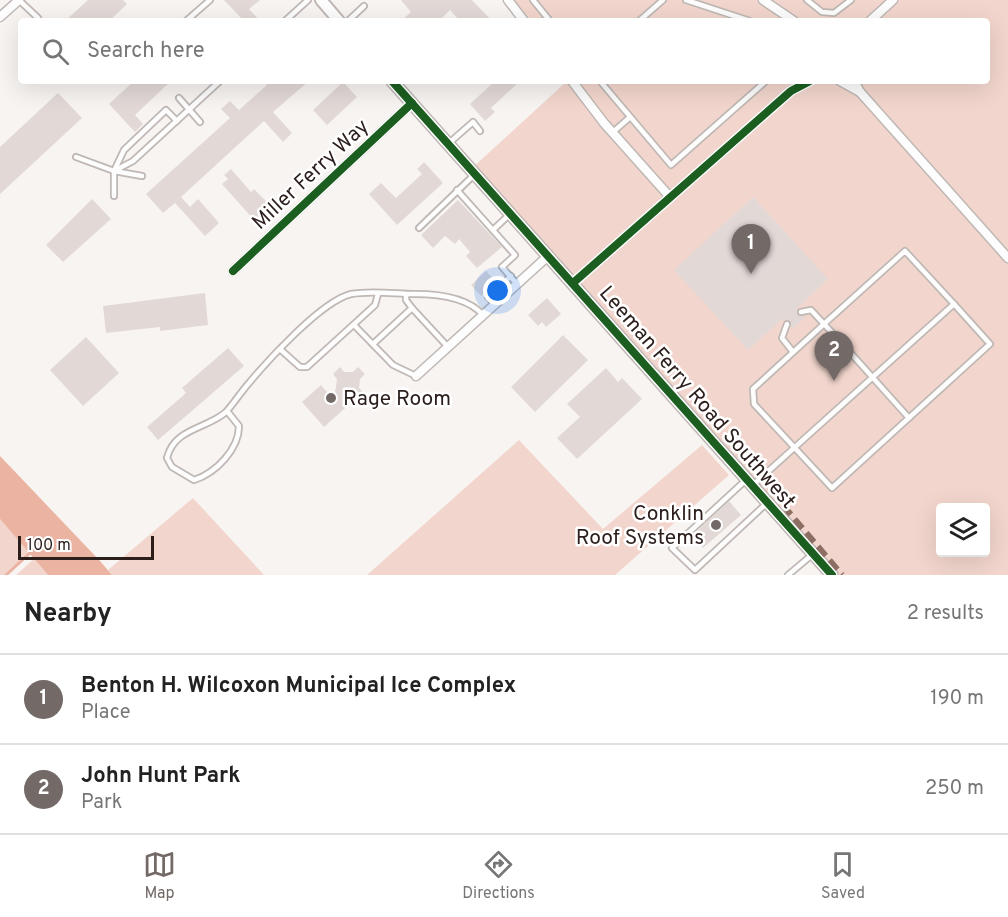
<!DOCTYPE html>
<html lang="en">
<head>
<meta charset="utf-8">
<style>
  body { margin:0; font-family:Overpass,sans-serif; background:#f6f6f6; color:#222 }
  .controls { position:absolute; right:18px; bottom:18px; display:grid; overflow:hidden; border-radius:6px; box-shadow:0 6px 24px #0002 }
  .controls button { width:54px; height:54px; display:grid; place-items:center; padding:0; border:0; border-bottom:2px solid #e0e0e0; background:#fff; color:#222; font:30px sans-serif }
  .scale { position:absolute; left:18px; bottom:15px; width:136px; box-sizing:border-box; padding-left:6px; border:3px solid #2b1e1b; border-top:0; font-size:16px; line-height:21px; white-space:nowrap; color:#2b1e1b; -webkit-text-stroke:4px #fff; paint-order:stroke }
  .you { position:absolute; left:498px; top:291px; width:21px; height:21px; margin:-15px; border:4px solid #fff; border-radius:50%; background:#1a73e8; box-shadow:0 0 0 9px #1a73e833 }
  .badge { display:grid; place-items:center; width:39px; height:39px; border-radius:50%; background:#736966; color:#fff; font-size:20px; font-weight:700 }
  .pin { position:absolute; translate:-50% -50px; filter:drop-shadow(0 2px 3px #0008) }
  .pin::after { content:''; position:absolute; top:32px; width:21px; height:18px; background:inherit; clip-path:polygon(0 0,100% 0,50% 100%) }
  .list { margin:0; padding:0; list-style:none }
  h2 { display:flex; justify-content:space-between; align-items:center; height:78px; margin:0; padding:0 24px; font-size:26px }
  h2 small { font-size:20px; font-weight:400; color:#767676 }
  .list li { display:grid; grid-template-columns:39px 1fr auto; gap:18px; align-items:center; box-sizing:border-box; height:90px; padding:0 24px; border-top:2px solid #e0e0e0 }
  .list b { display:block; font-size:22px; white-space:nowrap }
  .list p { margin:0; font-size:20px; white-space:nowrap; color:#767676 }
  .list em { font-size:20px; font-style:normal; color:#767676 }
  .icon { flex:none; width:33px; height:33px; fill:none; stroke:currentColor; stroke-width:2; stroke-linecap:round; stroke-linejoin:round }
  .map { position:relative; flex:none; width:1008px; height:575px; overflow:hidden }
  .search { position:absolute; background:#fff; box-shadow:0 6px 24px #0002; left:18px; right:18px; top:18px; height:66px; display:flex; align-items:center; gap:15px; box-sizing:border-box; padding:0 21px; border-radius:6px; color:#767676; font-size:22px }
  .sheet { height:258px; background:#fff }
  nav { display:flex; justify-content:space-around; align-items:center; box-sizing:border-box; height:84px; border-top:2px solid #e0e0e0; background:#fff; font-size:16px; color:#767676 }
  nav a { display:grid; justify-items:center; gap:3px }
  nav .on { color:#736966 }
  .map>svg:first-child { display:block }
  .green { fill:#f2d6cd; fill-rule:evenodd }
  .water { fill:#ebb4a2 }
  .lines { fill:none; stroke-linecap:round; stroke-linejoin:round }
  .stream { stroke:#ebb4a2; stroke-width:3 }
  .building { fill:#e2d9d7 }
  .service-casing { stroke:#bfb8b4; stroke-width:8 }
  .minor-casing { stroke:#bfb8b4; stroke-width:11 }
  .tertiary-casing { stroke:#bfb8b4; stroke-width:14 }
  .service { stroke:#fefdfd; stroke-width:4.5 }
  .minor { stroke:#fefdfd; stroke-width:8 }
  .tertiary { stroke:#fefdfd; stroke-width:10 }
  .quiet { stroke:#8d6e63; stroke-width:6; stroke-dasharray:12 6; stroke-linecap:butt }
  .cycleway-casing { stroke:#fff; stroke-width:11 }
  .cycleway { stroke:#1b5e20; stroke-width:8 }
  .poi-dot { fill:#736966; stroke:#fff; stroke-width:2 }
  .labels { text-anchor:middle; stroke-width:5; stroke-linejoin:round; paint-order:stroke }
  .street-label { font-size:21px; fill:#2b1e1b; stroke:#fff }
  .poi-label { font-size:21px; fill:#2b1e1b; stroke:#fff; text-anchor:start }
</style>
</head>
<body>
<div class="map">
<svg width="1008" height="575" viewBox="0 0 1008 575">
  <rect width="100%" height="100%" fill="#f8f4f2"/>
  <g class="green">
    <path d="M508,0H1008V575H832L470,170L567,81H987V21H524ZM940,508H986V552H940Z"/>
    <polygon points="519,440 603,529 702,445 729,475 615,575 367,575"/>
    <polygon points="193,498 264,575 112,575 108,570"/>
    <polygon points="0,519 29,553 6,575 0,575"/>
    <polygon points="34,559 48,575 16,575"/>
  </g>
  <polygon class="water" points="0,456 100,561 112,575 48,575 0,519"/>
  <g class="lines">
    <polyline class="stream" points="6,575 31,552"/>
  </g>
  <g class="building">
    <polygon points="88,0 123,0 127,4 109,21 65,21"/>
    <polygon points="224,0 260,0 249,9 260,21 244,21"/>
    <polygon points="401,0 472,0 492,21 460,21 450,10 439,21 401,21 411,12"/>
    <polygon points="134,81 171,81 135,115 143,124 135,132 109,104"/>
    <polygon points="264,81 309,81 273,112 292,133 283,142 264,121 181,197 190,207 198,199 219,223 205,236 175,203 163,213 146,194 230,118 221,109 230,101 239,110 267,85"/>
    <polygon points="495,81 520,81 491,108 495,112 485,121 470,104"/>
    <polygon points="343,82 357,97 327,125 313,110"/>
    <polygon points="58,93 82,118 0,194 0,147"/>
    <polygon points="424,162 443,183 397,225 369,194 381,183 396,198 422,174 417,169"/>
    <polygon points="231,169 251,192 254,189 268,203 267,204 270,208 266,213 255,221 222,184 228,179 224,175"/>
    <polygon points="753,197 828,279 797,308 798,315 805,317 792,329 790,321 782,319 748,350 674,270"/>
    <polygon points="92,199 111,219 63,262 46,245"/>
    <polygon points="458,200 502,247 477,268 466,256 470,252 459,239 455,244 445,236 433,248 421,235"/>
    <polygon points="486,271 496,282 481,296 471,285"/>
    <polygon points="205,293 208,325 160,331 160,327 106,333 103,306"/>
    <polygon points="547,298 561,314 546,327 542,322 538,326 528,315"/>
    <polygon points="563,335 588,360 535,412 511,387"/>
    <polygon points="86,337 119,373 83,406 50,370"/>
    <polygon points="228,348 244,366 158,440 147,427 186,393 182,388"/>
    <polygon points="340,367 344,372 353,372 358,367 365,374 360,379 359,388 363,392 324,427 302,402 321,385 334,400 337,379 333,374"/>
    <polygon points="606,368 618,382 622,378 642,399 577,459 557,438 580,417 567,404"/>
    <polygon points="729,501 741,515 703,548 692,536"/>
  </g>
  <g class="lines">
    <defs>
      <g id="service">
        <polyline points="19,0 38,18"/>
        <polyline points="533,0 550,21"/>
        <polyline points="686,0 750,21"/>
        <polyline points="807,0 822,12 834,13 851,0"/>
        <polyline points="186,21 210,0"/>
        <polyline points="285,21 308,0"/>
        <polyline points="348,21 364,6"/>
        <polyline points="639,21 663,0"/>
        <polyline points="600,81 671,165 766,81"/>
        <polyline points="179,98 200,122"/>
        <polyline points="613,132 629,118"/>
        <polyline points="448,144 473,122 480,131"/>
        <polyline points="76,157 114,171 142,176"/>
        <polyline points="114,171 133,161 220,81"/>
        <polyline points="457,190 515,255 502,267 517,284"/>
        <polyline points="114,196 114,171 124,150 166,110 177,121"/>
        <polyline points="419,228 474,175"/>
        <polyline points="493,230 510,214"/>
        <polyline points="406,294 406,300 412,308"/>
        <polyline points="495,304 488,297 511,276"/>
        <polyline points="801,312 811,310 824,324 753,389 754,404 832,488 990,344 954,304"/>
        <polyline points="787,324 782,338 793,352"/>
        <polyline points="354,325 393,365 416,376"/>
        <polyline points="373,344 412,308 448,347"/>
        <polyline points="281,350 300,367 307,367 375,305 378,294"/>
        <path d="M227,411L239,426C239,449 216,473 194,480L172,467L167,458C174,428 207,429 226,412C234,403 241,392 249,383C269,359 322,301 351,294C371,290 396,294 415,294C438,294 468,298 483,315"/>
        <polyline points="747,479 672,548 695,570 767,503"/>
        <path d="M752,486L764,475L954,304L905,251L824,324C853,355 881,387 909,418"/>
        <polyline points="788,575 813,554"/>
      </g>
      <g id="minor">
        <polyline points="508,0 524,21"/>
        <polyline points="763,0 794,21"/>
        <polyline points="0,17 19,0"/>
        <polyline points="870,21 893,0"/>
        <polyline points="572,81 604,123 670,197"/>
        <polyline points="840,81 860,92"/>
        <polyline points="854,81 860,92 1008,258"/>
        <polyline points="233,271 412,103"/>
        <polyline points="573,283 791,91 810,81"/>
        <polyline points="416,376 548,256"/>
      </g>
      <g id="tertiary">
        <polyline points="321,0 339,21"/>
        <polyline points="392,81 832,575"/>
      </g>
    </defs>
    <use href="#service" class="service-casing"/>
    <use href="#minor" class="minor-casing"/>
    <use href="#tertiary" class="tertiary-casing"/>
    <use href="#service" class="service"/>
    <use href="#minor" class="minor"/>
    <use href="#tertiary" class="tertiary"/>
    <polyline class="quiet" points="764,475 773,485 787,510 842,575"/>
    <defs>
      <g id="cycleway">
        <polyline points="392,81 832,575"/>
        <polyline points="233,271 412,103"/>
        <polyline points="573,283 791,91 810,81"/>
      </g>
    </defs>
    <use href="#cycleway" class="cycleway-casing"/>
    <use href="#cycleway" class="cycleway"/>
  </g>
  <g class="poi-dot">
    <circle cx="331" cy="398" r="6"/>
    <circle cx="716" cy="525" r="6"/>
  </g>
  <g class="labels">
    <g class="street-label">
      <text transform="translate(310 174) rotate(-43)" y="7">Miller Ferry Way</text>
      <text transform="translate(698 397) rotate(49)" y="7">Leeman Ferry Road Southwest</text>
    </g>
    <g class="poi-label">
      <text x="343" y="405">Rage Room</text>
      <text x="704" y="520" text-anchor="end">Conklin<tspan x="704" dy="24">Roof Systems</tspan></text>
    </g>
  </g>
</svg>
<div class="controls">
<button><svg class="icon" aria-label="layers" viewBox="0 0 24 24"><path d="M12 4l9 5-9 5-9-5zM3 14l9 5 9-5"/></svg></button>
</div>
<div class="scale">100 m</div>
<div class="you"></div>
<div class="pin badge" style="left:751px;top:274px">1</div>
<div class="pin badge" style="left:834px;top:381px">2</div>
<div class="search"><svg class="icon" aria-label="search" viewBox="0 0 24 24"><circle cx="10" cy="10" r="6"/><path d="M15 15l6 6"/></svg>Search here</div>
</div>
<section class="sheet">
<h2>Nearby<small>2 results</small></h2>
<ul class="list">
<li><span class="badge">1</span><div><b>Benton H. Wilcoxon Municipal Ice Complex</b><p>Place</p></div><em>190 m</em></li>
<li><span class="badge">2</span><div><b>John Hunt Park</b><p>Park</p></div><em>250 m</em></li>
</ul>
</section>
<nav>
<a class="on"><svg class="icon" aria-label="map" viewBox="0 0 24 24"><path d="M3 6l6-2 6 2 6-2v14l-6 2-6-2-6 2zM9 4v14M15 6v14"/></svg>Map</a>
<a><svg class="icon" aria-label="directions" viewBox="0 0 24 24"><path d="M12 3l9 9-9 9-9-9zM9 14v-3h6M13 9l2 2-2 2"/></svg>Directions</a>
<a><svg class="icon" aria-label="saved" viewBox="0 0 24 24"><path d="M7 4h10v16l-5-4-5 4z"/></svg>Saved</a>
</nav>
</body>
</html>
